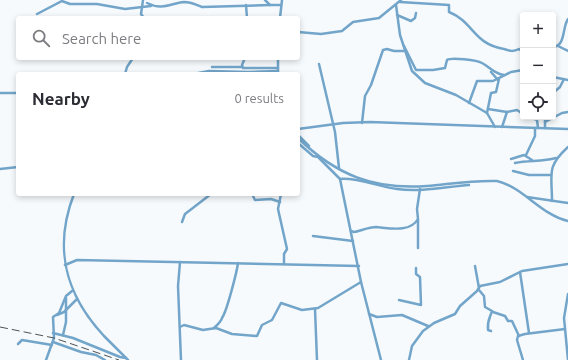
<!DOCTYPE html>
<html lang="en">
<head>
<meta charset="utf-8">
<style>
  body { margin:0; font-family:Ubuntu,sans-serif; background:#f2f2f3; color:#2b2b33 }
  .controls { position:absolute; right:12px; top:12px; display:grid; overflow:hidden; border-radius:4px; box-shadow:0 2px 6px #0003 }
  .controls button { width:36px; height:36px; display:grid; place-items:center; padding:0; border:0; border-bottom:1px solid #e1e1e2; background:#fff; color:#2b2b33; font:20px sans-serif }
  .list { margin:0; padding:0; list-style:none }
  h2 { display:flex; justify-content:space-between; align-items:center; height:52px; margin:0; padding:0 16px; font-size:17px }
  h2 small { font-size:13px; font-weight:400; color:#7c7c81 }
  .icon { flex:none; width:22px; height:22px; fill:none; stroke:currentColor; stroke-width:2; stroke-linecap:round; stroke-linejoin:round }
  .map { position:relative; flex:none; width:568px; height:360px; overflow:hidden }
  .search { position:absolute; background:#fff; box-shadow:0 2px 6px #0003; left:16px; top:16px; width:284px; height:44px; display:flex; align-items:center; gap:10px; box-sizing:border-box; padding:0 14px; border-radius:4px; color:#7c7c81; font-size:15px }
  .panel { position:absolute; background:#fff; box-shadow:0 2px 6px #0003; left:16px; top:72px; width:284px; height:124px; border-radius:4px }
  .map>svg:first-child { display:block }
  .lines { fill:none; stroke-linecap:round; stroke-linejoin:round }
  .minor { stroke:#72a5c9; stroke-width:2.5 }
  .rail { stroke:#505153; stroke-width:1; stroke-dasharray:8 4; stroke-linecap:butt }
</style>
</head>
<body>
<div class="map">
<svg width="568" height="360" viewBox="0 0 568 360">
  <rect width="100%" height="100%" fill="#f6fafd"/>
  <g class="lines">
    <g class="minor">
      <polyline points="143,0 141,14 144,18"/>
      <polyline points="265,0 270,5 281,5"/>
      <path d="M400,2L449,5V12C474,22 473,44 504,49C510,51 513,52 519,49L523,52"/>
      <path d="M147,3C163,11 171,3 184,2C192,2 196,5 202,7L270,5"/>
      <polyline points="246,5 247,18"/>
      <polyline points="396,5 400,35 412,71 425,83 456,95 487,113 495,127"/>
      <polyline points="37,14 62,1 70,4 97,4 125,9 151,6"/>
      <polyline points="397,15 411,21 415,18 416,13"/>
      <polyline points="280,18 282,0"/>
      <polyline points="298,32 321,34 342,31 353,22 379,18 401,0"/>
      <path d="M404,46L416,70H433L445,68L447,60C451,57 477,60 482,63C490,67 493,73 504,75"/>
      <polyline points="558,46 568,51"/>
      <path d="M553,47C566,46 562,27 568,19"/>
      <polyline points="245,58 242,65 243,68 278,68"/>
      <polyline points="319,64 335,132 339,168"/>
      <polyline points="212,67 242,67"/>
      <polyline points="491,72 498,80"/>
      <polyline points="125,74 127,67 133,58"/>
      <polyline points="193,74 209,71 248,72 278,71"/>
      <polyline points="278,74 278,58"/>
      <polyline points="553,77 568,80"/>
      <polyline points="0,93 18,93"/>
      <polyline points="553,93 560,87 564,79"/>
      <polyline points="469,103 477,81 493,81 511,72 523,70"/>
      <polyline points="488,109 507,112 517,110 523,114"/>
      <polyline points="487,113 491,93 496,92 499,79"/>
      <polyline points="530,117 537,120 538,128"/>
      <polyline points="545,122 562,113 568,112"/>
      <polyline points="362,123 365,96 371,85 383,50 387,49 394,51 405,51"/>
      <polyline points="502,127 507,112"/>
      <polyline points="545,128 545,117"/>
      <polyline points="298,129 343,123 370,122 568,129"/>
      <polyline points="298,135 309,146"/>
      <path d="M298,138C336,175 374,190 427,186C450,184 473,180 497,181C523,187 541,215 568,221"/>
      <polyline points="298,143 313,156 318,157"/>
      <polyline points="526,155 535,136 535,128"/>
      <polyline points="319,158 340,179 361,282 381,360"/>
      <polyline points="511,159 524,155 532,160"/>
      <path d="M515,163C529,160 542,162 556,158"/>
      <polyline points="0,169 18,167"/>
      <polyline points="513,171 529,175 551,175"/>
      <path d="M340,179C357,177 379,187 397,189C421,192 445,187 469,185"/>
      <path d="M74,194C53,248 65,294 104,336C112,344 120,352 128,360"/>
      <polyline points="252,194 255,200 271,199 280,202"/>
      <polyline points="281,194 278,209 287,249 284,254 284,264"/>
      <polyline points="527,197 568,203"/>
      <path d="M552,201C552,174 546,167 568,147"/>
      <polyline points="418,220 418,248"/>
      <polyline points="182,222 185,214 211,194"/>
      <path d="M351,231L354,232C360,231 369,227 376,227C389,228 410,233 418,219L417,209L420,189"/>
      <polyline points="313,236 353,241"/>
      <polyline points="180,262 178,286 181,360"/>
      <polyline points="65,265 77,260 359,266"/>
      <polyline points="475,266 479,288"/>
      <polyline points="520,272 529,333"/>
      <path d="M479,290L484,296L485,307L492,311C490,318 487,320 488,330L491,331"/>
      <polyline points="399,300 421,305 420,277 416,274 416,268"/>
      <polyline points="315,309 317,360"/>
      <polyline points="493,312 505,316 508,321 512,321 519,336"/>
      <polyline points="369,314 377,317 402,315 428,326"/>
      <polyline points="57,315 64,312 77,299"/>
      <polyline points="180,327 184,325 203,330 216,328 232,334 257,336 262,325 272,320 281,303 302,310 318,308 361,282"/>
      <path d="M214,328C217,325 221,322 222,318C227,311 237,271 238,263"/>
      <polyline points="53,333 73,338 120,357 126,358"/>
      <polyline points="63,335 66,322 66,298"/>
      <polyline points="53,342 81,352 96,355 105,360"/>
      <polyline points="18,344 22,340 52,345"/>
      <polyline points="46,360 54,338 53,317 59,313 66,296 72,291"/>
      <polyline points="409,360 412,346 423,331 434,323 455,314 460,306 477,291 480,286 500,282 522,271 568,264"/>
      <polyline points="523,360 517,340 518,336 525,334 565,329"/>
      <polyline points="568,360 564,318 568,294"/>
    </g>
    <polyline class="rail" points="0,327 54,338 119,360"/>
  </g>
</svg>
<div class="controls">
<button>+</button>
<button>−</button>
<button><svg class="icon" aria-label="locate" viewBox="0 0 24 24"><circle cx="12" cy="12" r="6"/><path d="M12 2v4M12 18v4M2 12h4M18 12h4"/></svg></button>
</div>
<div class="search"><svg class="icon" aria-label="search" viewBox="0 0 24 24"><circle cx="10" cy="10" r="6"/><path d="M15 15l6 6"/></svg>Search here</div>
<section class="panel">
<h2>Nearby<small>0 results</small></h2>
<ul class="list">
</ul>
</section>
</div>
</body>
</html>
